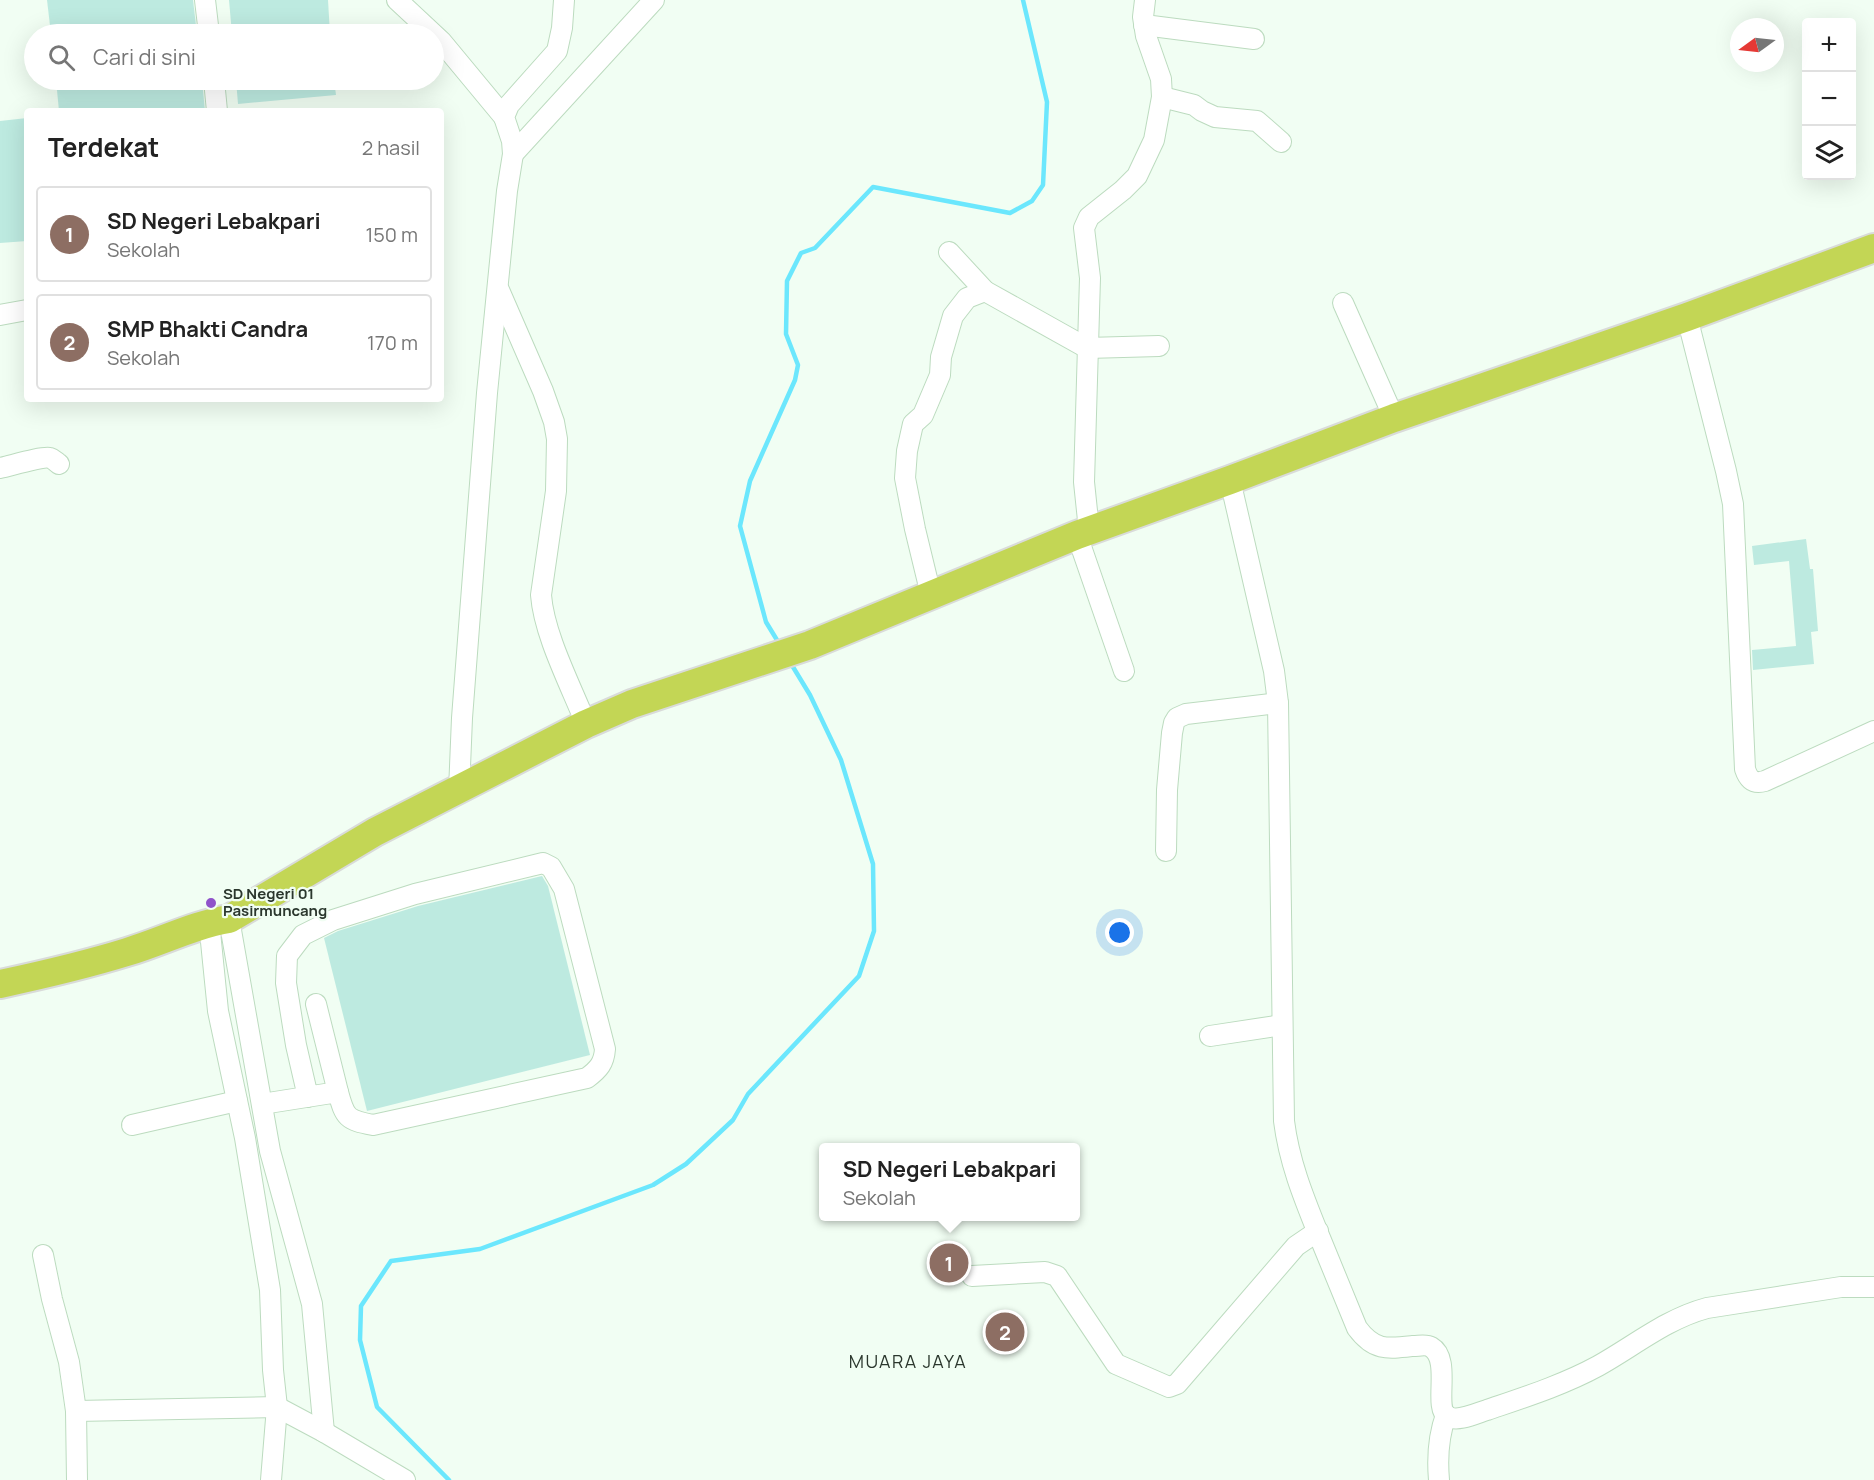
<!DOCTYPE html>
<html lang="id">
<head>
<meta charset="utf-8">
<style>
  body { margin:0; font-family:Manrope,sans-serif; background:#f2f2f2; color:#222 }
  .controls { position:absolute; right:18px; top:18px; display:grid; overflow:hidden; border-radius:6px; box-shadow:0 6px 24px #0002 }
  .controls button { width:54px; height:54px; display:grid; place-items:center; padding:0; border:0; border-bottom:2px solid #e0e0e0; background:#fff; color:#222; font:30px sans-serif }
  .compass { position:absolute; left:1730px; top:18px; width:54px; height:54px; border-radius:50%; background:#fff; box-shadow:0 6px 24px #0002; rotate:255deg }
  .you { position:absolute; left:1120px; top:933px; width:21px; height:21px; margin:-15px; border:4px solid #fff; border-radius:50%; background:#1a73e8; box-shadow:0 0 0 9px #1a73e833 }
  .badge { display:grid; place-items:center; width:39px; height:39px; border-radius:50%; background:#0f766e; color:#fff; font-size:20px; font-weight:700 }
  .pin { position:absolute; translate:-50% -50%; border:3px solid #fff; box-shadow:0 2px 6px #0006 }
  .popup { position:absolute; left:819px; top:1143px; width:261px; height:78px; box-sizing:border-box; display:grid; place-content:center; border-radius:6px; background:#fff; filter:drop-shadow(0 2px 4px #0005); font-size:20px; white-space:nowrap; color:#767676 }
  .popup b { font-size:22px; color:#222 }
  .popup::after { content:''; position:absolute; left:50%; top:100%; margin-left:-12px; border:12px solid transparent; border-top-color:#fff }
  .list { margin:0; padding:0; list-style:none }
  h2 { display:flex; justify-content:space-between; align-items:center; height:78px; margin:0; padding:0 24px; font-size:26px }
  h2 small { font-size:20px; font-weight:400; color:#767676 }
  .list li { display:grid; grid-template-columns:39px 1fr auto; gap:18px; align-items:center; box-sizing:border-box; height:96px; margin:0 12px 12px; padding:0 12px; border:2px solid #e0e0e0; border-radius:6px }
  .list b { display:block; font-size:22px; white-space:nowrap }
  .list p { margin:0; font-size:20px; white-space:nowrap; color:#767676 }
  .list em { font-size:20px; font-style:normal; color:#767676 }
  .icon { flex:none; width:33px; height:33px; fill:none; stroke:currentColor; stroke-width:2; stroke-linecap:round; stroke-linejoin:round }
  .map { position:relative; flex:none; width:1874px; height:1480px; overflow:hidden }
  .search { position:absolute; background:#fff; box-shadow:0 6px 24px #0002; left:24px; top:24px; width:420px; height:66px; display:flex; align-items:center; gap:15px; box-sizing:border-box; padding:0 21px; border-radius:33px; color:#767676; font-size:22px }
  .panel { position:absolute; background:#fff; box-shadow:0 6px 24px #0002; left:24px; top:108px; width:420px; height:294px; border-radius:6px }
  .map>svg:first-child { display:block }
  .lines { fill:none; stroke-linecap:round; stroke-linejoin:round }
  .stream { stroke:#6be7fd; stroke-width:4.5 }
  .building { fill:#bdeae0 }
  .minor-casing { stroke:#bcdbbf; stroke-width:22 }
  .highway-casing { stroke:#d9dbd9; stroke-width:32 }
  .minor { stroke:#fff; stroke-width:20 }
  .highway { stroke:#c3d655; stroke-width:28 }
  .poi-dot { fill:#8f53ca; stroke:#f1fef3; stroke-width:2 }
  .labels { text-anchor:middle; stroke-width:4.5; stroke-linejoin:round; paint-order:stroke }
  .poi-label { font-size:15px; font-weight:bold; fill:#2b372d; stroke:#f1fef3; text-anchor:start }
  .quarter-label { font-size:18px; letter-spacing:1.5px; fill:#2b372d; stroke:#f1fef3 }
</style>
</head>
<body>
<div class="map">
<svg width="1874" height="1480" viewBox="0 0 1874 1480">
  <rect width="100%" height="100%" fill="#f1fef3"/>
  <g class="lines">
    <g class="stream">
      <polyline points="780,645 766,622 740,526 750,481 795,380 798,365 786,334 787,281 801,253 815,248 873,187 1010,213 1032,201 1043,185 1047,102 1023,0"/>
      <polyline points="449,1480 377,1407 360,1340 361,1306 391,1261 480,1249 653,1185 686,1164 733,1120 748,1094 859,976 874,931 873,864 841,760 810,695 790,662"/>
    </g>
  </g>
  <g class="building">
    <polygon points="47,0 193,0 197,34 51,34"/>
    <polygon points="229,0 328,0 330,34 232,34"/>
    <polygon points="56,80 202,80 205,111 59,111"/>
    <polygon points="236,80 334,80 336,95 238,104"/>
    <polygon points="27,118 27,241 0,243 0,121"/>
    <polygon points="1806,539 1810,569 1813,569 1818,631 1811,632 1814,664 1753,670 1752,650 1796,646 1789,561 1754,565 1752,546"/>
    <polygon points="542,876 548,886 590,1055 367,1111 324,938 338,931 418,906"/>
  </g>
  <g class="lines">
    <defs>
      <g id="minor">
        <polyline points="205,0 209,34"/>
        <polyline points="397,0 441,41 504,117"/>
        <polyline points="1144,25 1254,39"/>
        <polyline points="214,80 217,111"/>
        <polyline points="1162,97 1194,105 1202,111 1215,117 1257,121 1281,142"/>
        <polyline points="513,154 654,0"/>
        <polyline points="949,252 985,291 1087,348 1159,346"/>
        <path d="M499,290L543,391L554,422L557,439L556,491L541,595C544,635 571,686 586,724"/>
        <polyline points="1343,303 1394,418"/>
        <polyline points="0,315 27,310"/>
        <path d="M1687,317L1726,471L1733,504L1745,769C1749,781 1754,784 1765,781L1874,731"/>
        <path d="M0,468C10,466 43,456 50,458C54,459 56,462 59,464"/>
        <path d="M1230,480L1274,671L1278,703L1284,1121C1289,1161 1303,1196 1318,1233C1331,1264 1344,1296 1357,1328C1374,1351 1387,1349 1413,1346C1419,1346 1426,1344 1431,1347C1452,1359 1433,1407 1447,1416C1457,1423 1477,1413 1487,1410C1525,1397 1563,1385 1598,1366C1634,1346 1666,1319 1707,1308L1841,1287H1874"/>
        <polyline points="1089,530 1084,482 1090,278 1084,228 1089,217 1123,190 1137,176 1154,140 1162,97 1161,79 1146,36 1143,17 1145,0"/>
        <polyline points="1077,535 1124,671"/>
        <polyline points="931,595 915,529 905,478 907,451 913,424 923,415 940,375 941,357 953,316 967,298 985,291"/>
        <polyline points="459,791 462,718 487,393 507,191 513,154 512,141 504,117 509,105 557,51 562,28 564,0"/>
        <polyline points="1166,851 1167,790 1172,733 1174,723 1177,718 1186,714 1278,703"/>
        <polyline points="229,919 270,1151 312,1304 324,1432"/>
        <polyline points="209,922 218,1011 245,1138 270,1290 273,1370 277,1407 271,1480"/>
        <polyline points="316,1004 338,1092"/>
        <polyline points="1210,1036 1282,1025"/>
        <path d="M262,1104L338,1092C345,1118 347,1120 373,1125L587,1078C599,1069 604,1063 605,1049L564,889L551,867L543,863L415,894L333,920L303,935L287,956L286,983L296,1045L308,1097"/>
        <polyline points="132,1125 237,1101"/>
        <polyline points="43,1255 52,1299 69,1362 76,1411 77,1480"/>
        <polyline points="972,1276 1045,1272 1057,1276 1116,1364 1169,1387 1177,1384 1296,1246 1318,1231"/>
        <polyline points="76,1411 277,1407 324,1432 405,1480"/>
        <path d="M1439,1480C1437,1457 1438,1437 1446,1415"/>
      </g>
      <path id="highway" d="M0,984C42,975 85,965 127,952C161,942 193,925 229,919L375,832L586,724L632,704L810,645L1077,535L1230,480L1394,418L1687,317L1874,248"/>
    </defs>
    <use href="#minor" class="minor-casing"/>
    <use href="#highway" class="highway-casing"/>
    <use href="#minor" class="minor"/>
    <use href="#highway" class="highway"/>
  </g>
  <circle class="poi-dot" cx="211" cy="903" r="6"/>
  <g class="labels">
    <g class="poi-label">
      <text x="223" y="899">SD Negeri 01<tspan x="223" dy="17">Pasirmuncang</tspan></text>
    </g>
    <g class="quarter-label">
      <text x="908" y="1368">MUARA JAYA</text>
    </g>
  </g>
</svg>
<div class="controls">
<button>+</button>
<button>−</button>
<button><svg class="icon" aria-label="layers" viewBox="0 0 24 24"><path d="M12 4l9 5-9 5-9-5zM3 14l9 5 9-5"/></svg></button>
</div>
<svg class="compass" viewBox="-18 -18 36 36"><path d="M0-13l5 13h-10z" fill="#e53935"/><path d="M0 13l5-13h-10z" fill="#767676"/></svg>
<div class="you"></div>
<div class="pin badge" style="left:949px;top:1263px;background:#8d6e63">1</div>
<div class="popup"><b>SD Negeri Lebakpari</b>Sekolah</div>
<div class="pin badge" style="left:1005px;top:1332px;background:#8d6e63">2</div>
<div class="search"><svg class="icon" aria-label="search" viewBox="0 0 24 24"><circle cx="10" cy="10" r="6"/><path d="M15 15l6 6"/></svg>Cari di sini</div>
<section class="panel">
<h2>Terdekat<small>2 hasil</small></h2>
<ul class="list">
<li><span class="badge" style="background:#8d6e63">1</span><div><b>SD Negeri Lebakpari</b><p>Sekolah</p></div><em>150 m</em></li>
<li><span class="badge" style="background:#8d6e63">2</span><div><b>SMP Bhakti Candra</b><p>Sekolah</p></div><em>170 m</em></li>
</ul>
</section>
</div>
</body>
</html>
